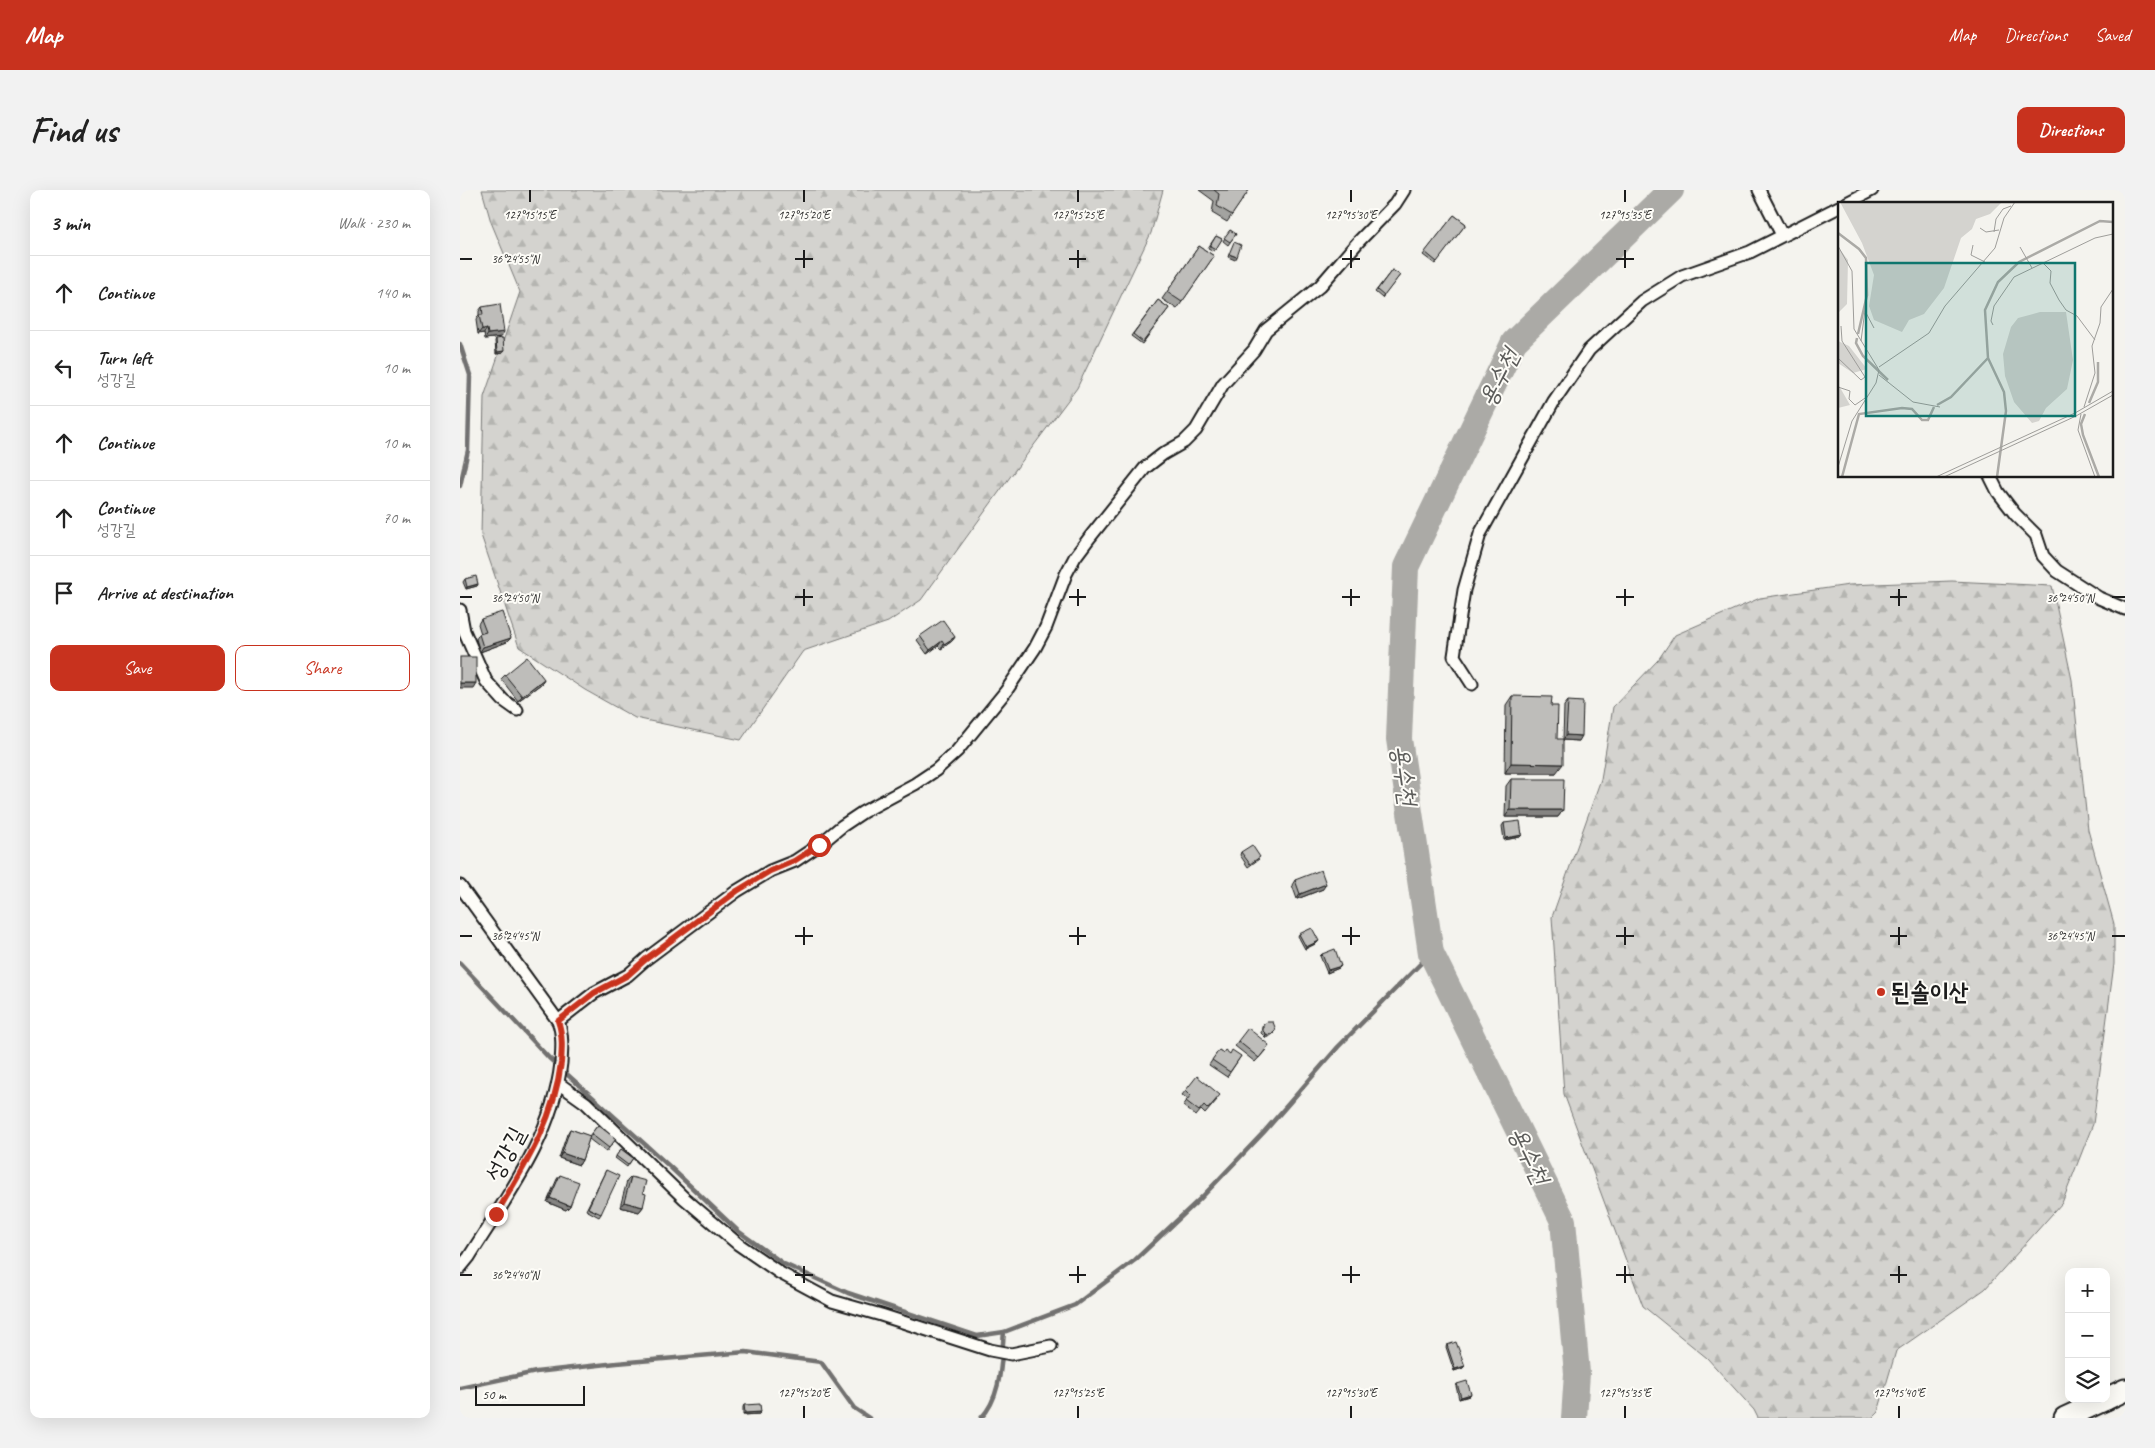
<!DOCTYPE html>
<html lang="en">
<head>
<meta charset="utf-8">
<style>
  body { margin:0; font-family:Caveat,"Poor Story",sans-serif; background:#f2f2f2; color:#222 }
  .controls { position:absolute; right:15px; bottom:15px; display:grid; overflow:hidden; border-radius:10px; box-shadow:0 5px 20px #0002 }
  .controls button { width:45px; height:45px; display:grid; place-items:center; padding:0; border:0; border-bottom:1px solid #e0e0e0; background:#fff; color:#222; font:25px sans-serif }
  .scale { position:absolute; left:15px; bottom:12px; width:110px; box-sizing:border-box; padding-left:5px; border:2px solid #1c1c1c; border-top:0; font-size:14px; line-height:18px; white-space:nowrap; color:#1c1c1c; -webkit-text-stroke:4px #fdfcf7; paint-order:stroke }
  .stop { position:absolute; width:15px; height:15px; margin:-11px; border:4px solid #c8321e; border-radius:50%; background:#fff }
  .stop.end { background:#c8321e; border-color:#fff; box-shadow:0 1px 5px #0008 }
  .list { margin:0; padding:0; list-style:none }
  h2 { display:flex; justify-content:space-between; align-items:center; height:65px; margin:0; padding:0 20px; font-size:21px }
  h2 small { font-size:16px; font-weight:400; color:#767676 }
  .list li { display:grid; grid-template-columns:32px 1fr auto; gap:15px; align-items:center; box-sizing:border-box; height:75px; padding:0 20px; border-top:1px solid #e0e0e0 }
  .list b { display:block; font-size:19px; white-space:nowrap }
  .list p { margin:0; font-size:16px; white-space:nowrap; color:#767676 }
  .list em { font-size:16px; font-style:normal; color:#767676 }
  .actions { display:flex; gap:10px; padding:15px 20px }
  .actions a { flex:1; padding:11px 0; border:1px solid #c8321e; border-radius:10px; text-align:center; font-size:18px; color:#c8321e }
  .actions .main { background:#c8321e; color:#fff }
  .icon { flex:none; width:28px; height:28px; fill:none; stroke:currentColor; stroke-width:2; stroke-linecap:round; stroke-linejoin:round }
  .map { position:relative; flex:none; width:1665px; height:1228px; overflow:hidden; border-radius:10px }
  header { display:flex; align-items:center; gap:30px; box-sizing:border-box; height:70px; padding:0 25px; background:#c8321e; color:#fff }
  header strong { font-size:24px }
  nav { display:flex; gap:28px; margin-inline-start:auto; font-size:18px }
  .intro { display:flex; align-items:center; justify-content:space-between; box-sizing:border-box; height:120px; padding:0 30px }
  h1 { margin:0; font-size:35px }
  .button { padding:12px 22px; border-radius:10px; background:#c8321e; color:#fff; font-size:18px; font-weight:700 }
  main { display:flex; gap:30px; padding:0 30px }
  aside { flex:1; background:#fff; border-radius:10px; box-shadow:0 5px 20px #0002 }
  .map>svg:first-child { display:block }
  .forest { fill:url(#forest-firs); stroke:#787876 }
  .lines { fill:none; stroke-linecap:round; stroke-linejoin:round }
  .stream { stroke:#72716f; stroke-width:4.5 }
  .river { stroke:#abaaa6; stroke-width:26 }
  .street-casing { stroke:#1c1c1c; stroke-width:15 }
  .highway-casing { stroke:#1c1c1c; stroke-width:25 }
  .street { stroke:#fdfcf7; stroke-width:11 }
  .highway { stroke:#fdfcf7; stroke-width:21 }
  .wall { fill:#a3a3a0; stroke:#1c1c1c }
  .shaded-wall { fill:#858482; stroke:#1c1c1c }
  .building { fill:#bebdba; stroke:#1c1c1c }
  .route { stroke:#c8321e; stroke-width:6 }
  .ticks { fill:none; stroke:#1c1c1c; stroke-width:2 }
  .poi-dot { fill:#c8321e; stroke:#fdfcf7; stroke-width:2 }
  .labels { text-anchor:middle; stroke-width:4; stroke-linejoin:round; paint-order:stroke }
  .poi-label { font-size:24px; font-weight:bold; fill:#1c1c1c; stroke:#fdfcf7; text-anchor:start }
  .street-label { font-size:24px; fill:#1c1c1c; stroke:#fdfcf7 }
  .water-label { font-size:25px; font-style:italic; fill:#5c5c5a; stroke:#fdfcf7 }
  .inset-river { fill:none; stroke:#abaaa6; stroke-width:2.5 }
  .inset-road { fill:none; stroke:#9e9d9a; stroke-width:1 }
  .view { fill:#0f766e; fill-opacity:0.15; stroke:#0f766e; stroke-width:2.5 }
  .inset-edge { fill:none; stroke:#1c1c1c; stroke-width:2.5 }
  .ticks-label { font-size:12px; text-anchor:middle; fill:#1c1c1c; stroke:#fdfcf7; stroke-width:4; stroke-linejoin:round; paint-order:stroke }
</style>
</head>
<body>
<header>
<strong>Map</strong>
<nav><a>Map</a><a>Directions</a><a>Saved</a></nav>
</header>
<div class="intro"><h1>Find us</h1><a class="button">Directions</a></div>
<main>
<aside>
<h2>3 min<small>Walk · 230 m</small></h2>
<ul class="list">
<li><svg class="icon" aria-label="ahead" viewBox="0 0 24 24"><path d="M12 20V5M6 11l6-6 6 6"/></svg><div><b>Continue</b></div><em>140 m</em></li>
<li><svg class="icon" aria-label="left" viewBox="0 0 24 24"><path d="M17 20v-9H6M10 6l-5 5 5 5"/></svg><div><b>Turn left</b><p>성강길</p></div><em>10 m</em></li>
<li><svg class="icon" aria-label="ahead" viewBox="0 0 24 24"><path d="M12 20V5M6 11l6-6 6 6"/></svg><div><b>Continue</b></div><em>10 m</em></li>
<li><svg class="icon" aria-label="ahead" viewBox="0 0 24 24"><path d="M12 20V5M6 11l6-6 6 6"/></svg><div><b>Continue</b><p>성강길</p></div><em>70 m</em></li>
<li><svg class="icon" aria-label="arrive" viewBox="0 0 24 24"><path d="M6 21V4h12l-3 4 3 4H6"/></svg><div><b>Arrive at destination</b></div></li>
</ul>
<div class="actions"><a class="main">Save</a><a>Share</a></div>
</aside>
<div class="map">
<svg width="1665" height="1228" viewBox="0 0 1665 1228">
  <defs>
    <pattern id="forest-firs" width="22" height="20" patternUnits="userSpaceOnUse" patternTransform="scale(1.25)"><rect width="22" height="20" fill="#d4d3cf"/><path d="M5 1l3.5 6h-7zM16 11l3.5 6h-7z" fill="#b5b5b1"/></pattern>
  </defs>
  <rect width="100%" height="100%" fill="#f4f3ee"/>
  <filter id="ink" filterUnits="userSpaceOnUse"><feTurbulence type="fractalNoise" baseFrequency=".02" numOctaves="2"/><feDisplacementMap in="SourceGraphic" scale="10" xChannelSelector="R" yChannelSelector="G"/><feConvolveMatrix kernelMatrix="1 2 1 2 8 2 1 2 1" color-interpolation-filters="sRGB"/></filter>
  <g filter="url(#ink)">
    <g class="forest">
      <polygon points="22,0 703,0 691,43 617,198 550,287 461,410 428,432 343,461 281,550 175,528 125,500 59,457 21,345 24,207 60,102 31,32"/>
      <polygon points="1492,391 1592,396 1612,490 1628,640 1654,734 1654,774 1633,934 1602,1013 1525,1099 1436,1161 1418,1222 1412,1228 1298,1228 1294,1220 1247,1168 1183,1116 1104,904 1092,727 1141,589 1153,517 1198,470 1215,445 1300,408 1389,395"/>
    </g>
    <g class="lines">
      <g class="stream">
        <polyline points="0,154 10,185 8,260 0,296"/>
        <polyline points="0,773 89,868 209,976 278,1041 324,1074 388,1103 517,1146 544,1142"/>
        <polyline points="0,1198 76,1182 157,1173 286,1162 361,1172 394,1218 409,1228"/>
        <path d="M521,1228C542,1206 541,1171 544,1142L615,1115L675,1070L742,1007L804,942L878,857L971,763"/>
      </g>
      <polyline class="river" points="1114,1228 1117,1183 1103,1031 971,763 939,549 946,377 1054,152 1211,0"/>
      <defs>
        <g id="street">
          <polyline points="1299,0 1322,45"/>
          <polyline points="1385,14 1412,0"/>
          <polyline points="1530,286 1538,302 1555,324 1576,345 1583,366 1597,381 1639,408 1665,419"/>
          <polyline points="0,420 4,441 26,491 43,510 57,520"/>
          <polyline points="1012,494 994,466 1004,400 1020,344 1094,211 1129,160 1182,111 1222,86 1290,62 1379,17"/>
          <path d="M0,696L98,831C103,844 102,859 101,873C93,946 47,1006 9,1067L0,1078"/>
          <polyline points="98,831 134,803 168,785 186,769 277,701 310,681 335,671 359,655 382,636 403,622 455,594 476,580 497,561 546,501 575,458 586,437 606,384 615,367 630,347 685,278 703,264 724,252 736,240 763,194 794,160 806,140 860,96 898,52 935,14 944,0"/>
          <polyline points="98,893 126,913 224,1008 278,1054 320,1083 372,1111 421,1125 530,1160 551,1164 591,1156"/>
        </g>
        <g id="highway">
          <polyline points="1646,1209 1665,1200"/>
          <polyline points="1605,1228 1646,1209"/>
        </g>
      </defs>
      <use href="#street" class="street-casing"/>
      <use href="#highway" class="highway-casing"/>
      <use href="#street" class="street"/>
      <use href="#highway" class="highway"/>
    </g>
    <g class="wall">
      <polygon points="739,0 789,0 767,32 752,23 754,11"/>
      <polygon points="994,25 1006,34 975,74 963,65"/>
      <polygon points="770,40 776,44 768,55 763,51"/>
      <polygon points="756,46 762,49 754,61 748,58"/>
      <polygon points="739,56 754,66 717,119 702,109"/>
      <polygon points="932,80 940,85 922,108 915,102"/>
      <polygon points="698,110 709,118 682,154 671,146"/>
      <polygon points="22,117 41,147 25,149 24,143 18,144 16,130 19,125 19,121"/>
      <polygon points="36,149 43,163 36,164 35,151"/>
      <polygon points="5,389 18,394 17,396 6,399 3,392"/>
      <polygon points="21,429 51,448 47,452 20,462 16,449 19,444 21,444 18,434"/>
      <polygon points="460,446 495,447 492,451 481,459 478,456 467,464 457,450"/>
      <polygon points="45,485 84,489 81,494 58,511 41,489"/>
      <polygon points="1052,506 1091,516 1096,583 1045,583 1046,515"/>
      <polygon points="1108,511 1119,551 1103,550 1104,516"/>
      <polygon points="1051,589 1103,620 1098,627 1045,627 1046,596"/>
      <polygon points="1044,633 1062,645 1060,647 1044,650 1042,636"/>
      <polygon points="781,662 799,669 788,677 780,665"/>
      <polygon points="835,690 863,699 837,709 832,695"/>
      <polygon points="839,744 859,751 857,753 845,759 838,746"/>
      <polygon points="862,764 881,776 879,778 867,783 860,766"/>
      <polygon points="803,835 814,843 809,847 805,847 801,843 802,837"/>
      <polygon points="778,851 806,860 795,872 775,856"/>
      <polygon points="759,860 763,863 781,866 767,887 749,875"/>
      <polygon points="726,900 757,910 745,924 741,920 736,926 723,916 728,909 722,905"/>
      <polygon points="138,935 156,949 146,962 129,949 122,970 119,975 99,968 107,944 110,939 129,946"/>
      <polygon points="161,959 173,968 167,977 155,968"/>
      <polygon points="146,980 141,1024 139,1027 126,1020"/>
      <polygon points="100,985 110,1016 106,1020 87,1012 97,989"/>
      <polygon points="171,987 183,1003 183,1017 179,1022 160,1017 167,991"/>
      <polygon points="987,1155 1003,1178 994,1181 986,1157"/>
      <polygon points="997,1194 1011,1204 1009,1206 999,1209 996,1196"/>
      <polygon points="284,1215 299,1224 283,1225 283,1217"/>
    </g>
    <g class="shaded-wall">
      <polygon points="769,64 777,67 775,70 768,67"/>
      <polygon points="22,139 27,139 24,143 18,144"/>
      <polygon points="44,142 41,147 25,149 28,144"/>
      <polygon points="44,161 43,163 36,164 37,162"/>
      <polygon points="18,394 17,396 6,399 7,397"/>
      <polygon points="495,447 492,451 481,459 484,454"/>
      <polygon points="51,448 47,452 20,462 23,457"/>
      <polygon points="482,451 478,456 467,464 470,460"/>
      <polygon points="84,489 81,494 58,511 62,506"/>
      <polygon points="0,493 16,493 13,498 0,498"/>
      <polygon points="1106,545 1122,546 1119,551 1103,550"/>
      <polygon points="1051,573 1103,574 1096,583 1045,583"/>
      <polygon points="1050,620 1103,620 1098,627 1045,627"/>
      <polygon points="1062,645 1060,647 1044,650 1046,648"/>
      <polygon points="866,694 863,699 837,709 840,704"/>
      <polygon points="859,751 857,753 845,759 846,757"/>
      <polygon points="881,776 879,778 867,783 868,780"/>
      <polygon points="816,840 809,847 805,847 806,844"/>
      <polygon points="102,963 122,970 119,975 99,968"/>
      <polygon points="90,1008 110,1016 106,1020 87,1012"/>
      <polygon points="164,1012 183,1017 179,1022 160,1017"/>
      <polygon points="1005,1176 1003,1178 994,1181 995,1179"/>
      <polygon points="1011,1204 1009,1206 999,1209 1001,1207"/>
      <polygon points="301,1222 299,1224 283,1225 285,1223"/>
    </g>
    <g class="building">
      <polygon points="754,0 789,0 772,25 757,16 759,4"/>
      <polygon points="994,25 1006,34 977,72 965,62"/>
      <polygon points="770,40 776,44 770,52 764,48"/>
      <polygon points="756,46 762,49 756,59 750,56"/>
      <polygon points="774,52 781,55 777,67 769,64"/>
      <polygon points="739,56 754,66 722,112 707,102"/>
      <polygon points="932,80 940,85 924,106 917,100"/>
      <polygon points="698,110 709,118 683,152 673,144"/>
      <polygon points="40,114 44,142 28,144 27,139 22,139 19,125 23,125 22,117"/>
      <polygon points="43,148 44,161 37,162 36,149"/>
      <polygon points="16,386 18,394 7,397 5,389"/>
      <polygon points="42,422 51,448 23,457 19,444 26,442 21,429"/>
      <polygon points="483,430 495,447 484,454 482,451 470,460 460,446"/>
      <rect x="0" y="467" width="16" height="26"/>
      <polygon points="67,467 84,489 62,506 45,485"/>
      <polygon points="1052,506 1092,507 1091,516 1098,516 1097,549 1103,549 1103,574 1051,573"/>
      <polygon points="1108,511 1123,512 1122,546 1106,545"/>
      <polygon points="1051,589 1104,589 1103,620 1050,620"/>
      <polygon points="1060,631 1062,645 1046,648 1044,633"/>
      <polygon points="792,655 800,667 790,674 781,662"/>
      <polygon points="861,680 866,694 840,704 835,690"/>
      <polygon points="852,738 859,751 846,757 839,744"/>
      <polygon points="875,759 881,776 868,780 862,764"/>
      <polygon points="807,832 813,832 816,840 811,845 806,844 803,841 803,835"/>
      <polygon points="788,838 809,855 799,868 778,851"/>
      <polygon points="759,860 763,863 765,860 770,864 772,860 781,866 770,882 752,870"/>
      <polygon points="737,886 760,905 748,919 744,915 739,921 726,911 731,905 726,900"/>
      <polygon points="138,935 156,949 149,958 131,944"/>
      <polygon points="110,939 130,946 122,970 102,963"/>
      <polygon points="161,959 173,968 168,975 156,966"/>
      <polygon points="146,980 159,986 141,1024 128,1018"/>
      <polygon points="100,985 119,992 110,1016 90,1008"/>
      <polygon points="171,987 186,991 183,1003 186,1004 183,1017 164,1012"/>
      <polygon points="996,1152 1005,1176 995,1179 987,1155"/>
      <polygon points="1007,1191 1011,1204 1001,1207 997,1194"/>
      <polygon points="300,1214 301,1222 285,1223 284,1215"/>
    </g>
  </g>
  <g class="lines" filter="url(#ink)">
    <path class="route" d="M36,1024C65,975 94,931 101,873C102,859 103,845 98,831L134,803L168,785L186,769L277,701L310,681L334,671L359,655"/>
  </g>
  <path class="ticks" d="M70,0V12M344,0V12M618,0V12M891,0V12M1165,0V12M344,60V78M618,60V78M891,60V78M1165,60V78M0,69H12M335,69H353M609,69H626M882,69H900M1156,69H1174M344,399V416M618,399V416M891,399V416M1165,399V416M1439,399V416M0,407H12M335,407H353M609,407H626M882,407H900M1156,407H1174M1430,407H1447M1652,407H1665M344,737V755M618,737V755M891,737V755M1165,737V755M1439,737V755M0,746H12M335,746H353M609,746H626M882,746H900M1156,746H1174M1430,746H1447M1652,746H1665M344,1076V1093M618,1076V1093M891,1076V1093M1165,1076V1093M1439,1076V1093M0,1085H12M335,1085H353M609,1085H626M882,1085H900M1156,1085H1174M1430,1085H1447M344,1216V1228M618,1216V1228M891,1216V1228M1165,1216V1228M1439,1216V1228"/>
  <circle class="poi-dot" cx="1421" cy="802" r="5"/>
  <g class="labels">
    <g class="poi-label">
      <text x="1431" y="810">된솔이산</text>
    </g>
    <g class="street-label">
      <text transform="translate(45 964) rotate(-62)" y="8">성강길</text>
    </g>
    <g class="water-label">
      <text transform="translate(1038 187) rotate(-63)" y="9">용수천</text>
      <text transform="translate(945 585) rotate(82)" y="9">용수천</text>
      <text transform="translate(1070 965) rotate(64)" y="9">용수천</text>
    </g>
  </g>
  <g transform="translate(1378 12)">
    <rect width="275" height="275" fill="#f4f3ee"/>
    <path d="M2,0H164L152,12L138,17L134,27L123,36L106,86L86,112L71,118L64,130L36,118L31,104L36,73L24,41ZM0,45L10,58L9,102L0,111ZM202,110H228L235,158L229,187L208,206L201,219L194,221L176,200L167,174L165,152L173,125L180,116ZM0,139L11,144L29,167L15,171L0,161ZM0,182L12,203L0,206Z" fill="#d4d3cf"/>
    <path class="inset-river" d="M0,31L21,47L28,56L29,93L20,132M19,136L18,141L25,154L50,178M251,201L260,180V160M99,203L113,195L150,156M247,212L243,222L245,233L261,275M4,275L21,212L64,206L74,207L84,218H90L96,205M159,275L168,209L166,190L150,156L147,108L160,80L181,60L262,19L275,20"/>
    <path class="inset-road" d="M142,26L148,30L161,28M156,30L158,17L165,7L173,4M135,43L133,53L147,60M0,44L14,69L16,127L41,168L38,181L14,219L0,265M182,45L194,66M205,61L213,69L212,81L221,98L228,108L239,114L257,138M27,109L36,126M155,123L153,119L156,104L176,75L257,36L275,32M23,139L27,108M0,156L23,178L27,175L4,139L3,124M41,165L91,131L107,104L157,46L166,16L177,0M41,173L75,200L102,205M0,185L12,189L11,197L17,203L30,194M275,193V209M246,205L257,171L254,144L262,121L263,105L275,87M243,212L240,228L257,275M98,275L237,211L275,189M106,275L238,214L275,193"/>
    <path class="view" d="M28,61H237V214H28Z"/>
    <rect width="275" height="275" class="inset-edge"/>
  </g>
  <g class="ticks-label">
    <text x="70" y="29">127°15'15"E</text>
    <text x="344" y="29">127°15'20"E</text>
    <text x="618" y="29">127°15'25"E</text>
    <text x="891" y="29">127°15'30"E</text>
    <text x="1165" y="29">127°15'35"E</text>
    <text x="55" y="73">36°24'55"N</text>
    <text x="55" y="412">36°24'50"N</text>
    <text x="1610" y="412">36°24'50"N</text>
    <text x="55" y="750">36°24'45"N</text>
    <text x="1610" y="750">36°24'45"N</text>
    <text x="55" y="1089">36°24'40"N</text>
    <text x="344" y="1207">127°15'20"E</text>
    <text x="618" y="1207">127°15'25"E</text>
    <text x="891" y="1207">127°15'30"E</text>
    <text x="1165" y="1207">127°15'35"E</text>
    <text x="1439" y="1207">127°15'40"E</text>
  </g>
</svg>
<div class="controls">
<button>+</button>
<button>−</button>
<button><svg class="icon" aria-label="layers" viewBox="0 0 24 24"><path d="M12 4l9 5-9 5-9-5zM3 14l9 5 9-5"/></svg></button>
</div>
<div class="scale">50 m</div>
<div class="stop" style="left:359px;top:655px"></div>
<div class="stop end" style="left:36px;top:1024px"></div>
</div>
</main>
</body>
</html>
